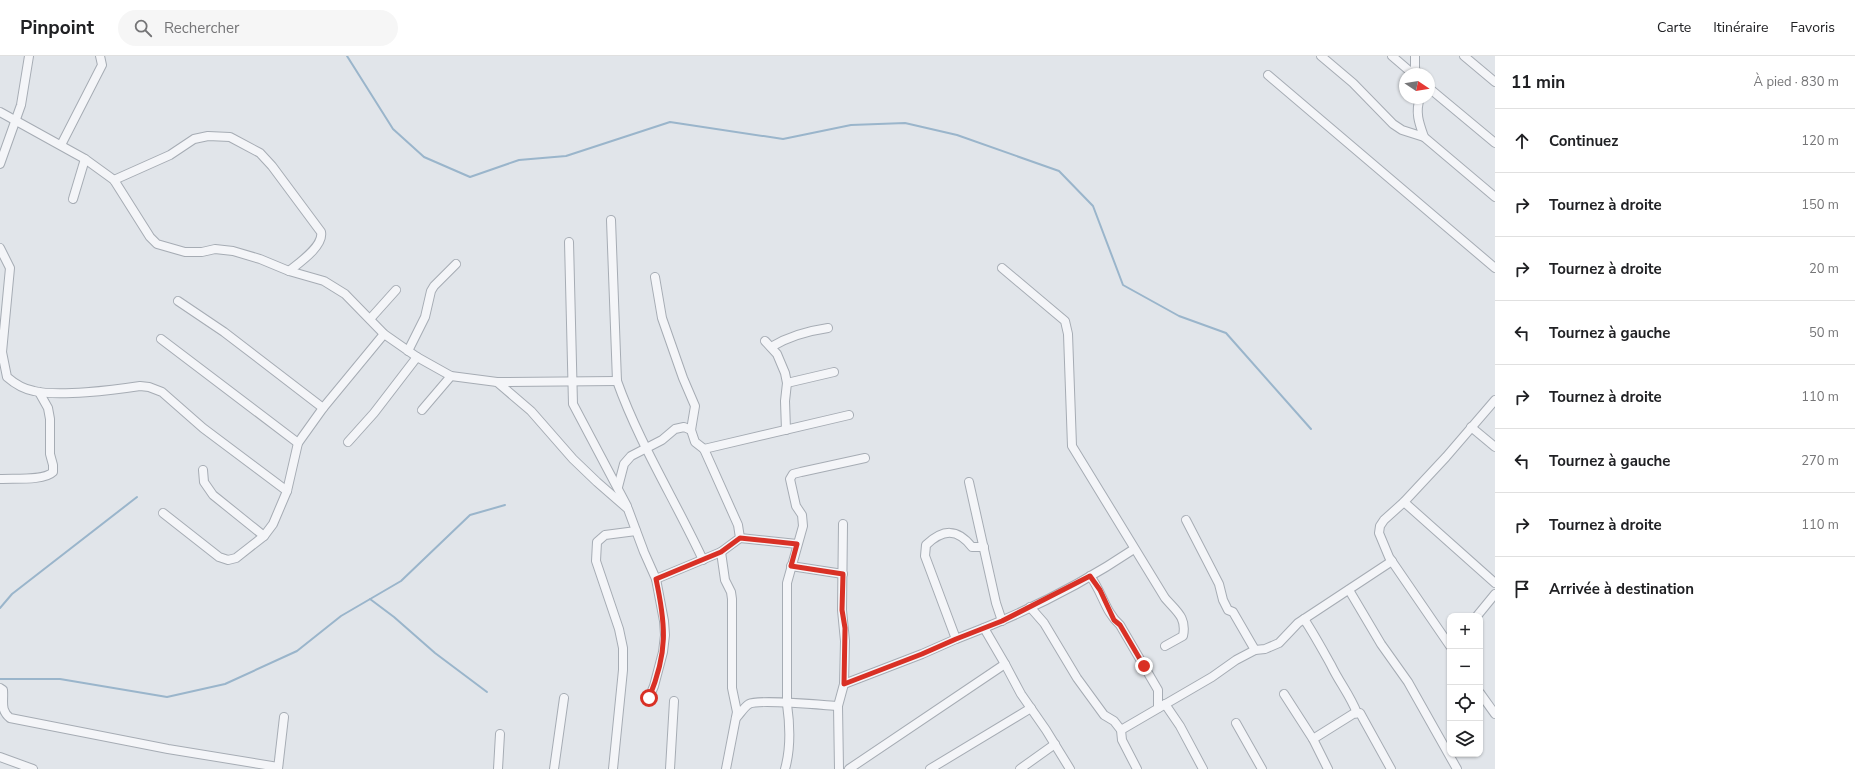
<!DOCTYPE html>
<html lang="fr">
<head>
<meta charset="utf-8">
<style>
  body { margin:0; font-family:"Nunito Sans",sans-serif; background:#f6f6f6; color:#202124 }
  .controls { position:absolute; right:12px; bottom:12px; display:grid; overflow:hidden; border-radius:8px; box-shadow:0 1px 3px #0004 }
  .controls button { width:36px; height:36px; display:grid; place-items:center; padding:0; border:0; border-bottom:1px solid #e0e0e0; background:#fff; color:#202124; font:20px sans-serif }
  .compass { position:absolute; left:1399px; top:12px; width:36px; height:36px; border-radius:50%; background:#fff; box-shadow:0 1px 3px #0004; rotate:102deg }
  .stop { position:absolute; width:12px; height:12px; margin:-9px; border:3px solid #d93025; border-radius:50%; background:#fff }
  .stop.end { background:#d93025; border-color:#fff; box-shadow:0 1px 4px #0008 }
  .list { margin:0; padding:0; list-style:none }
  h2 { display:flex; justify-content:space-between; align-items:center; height:52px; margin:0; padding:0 16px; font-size:17px }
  h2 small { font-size:13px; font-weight:400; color:#757577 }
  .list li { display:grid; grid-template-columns:26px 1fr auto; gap:12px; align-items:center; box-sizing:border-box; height:64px; padding:0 16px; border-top:1px solid #e0e0e0 }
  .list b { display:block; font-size:15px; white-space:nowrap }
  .list em { font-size:13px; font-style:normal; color:#757577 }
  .icon { flex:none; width:22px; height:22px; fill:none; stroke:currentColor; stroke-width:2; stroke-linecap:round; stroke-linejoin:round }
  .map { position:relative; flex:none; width:1495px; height:713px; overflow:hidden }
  header { display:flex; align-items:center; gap:24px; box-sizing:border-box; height:56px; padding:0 20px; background:#fff; border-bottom:1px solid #e0e0e0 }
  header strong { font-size:19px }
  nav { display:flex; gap:22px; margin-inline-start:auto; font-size:14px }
  .search { width:280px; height:36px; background:#f6f6f6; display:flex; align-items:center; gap:10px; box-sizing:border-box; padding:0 14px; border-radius:22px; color:#757577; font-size:15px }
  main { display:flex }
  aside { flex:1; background:#fff }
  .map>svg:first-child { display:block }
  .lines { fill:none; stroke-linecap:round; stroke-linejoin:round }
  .stream { stroke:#9ab5cb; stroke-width:2 }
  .minor-casing { stroke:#a6acb4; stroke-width:10 }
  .minor { stroke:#f4f5f8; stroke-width:8 }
  .route { stroke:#d93025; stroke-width:5 }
</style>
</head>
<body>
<header>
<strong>Pinpoint</strong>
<div class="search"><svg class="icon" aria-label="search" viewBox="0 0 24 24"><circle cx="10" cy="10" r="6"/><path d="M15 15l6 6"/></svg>Rechercher</div>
<nav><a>Carte</a><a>Itinéraire</a><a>Favoris</a></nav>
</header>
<main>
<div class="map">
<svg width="1495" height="713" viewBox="0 0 1495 713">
  <rect width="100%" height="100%" fill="#e1e5ea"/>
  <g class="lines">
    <g class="stream">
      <polyline points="347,0 393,73 424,101 470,121 519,104 566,100 670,66 783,83 851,69 905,67 957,79 1059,115 1093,150 1123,229 1179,260 1226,277 1311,373"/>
      <polyline points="370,543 394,561 435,597 487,636"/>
      <polyline points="0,552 12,538 137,441"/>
      <polyline points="0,623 60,623 167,641 225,628 297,595 341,560 401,525 470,459 505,449"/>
    </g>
    <defs>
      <g id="minor">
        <polyline points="1321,0 1353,27 1393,68 1402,74 1424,81 1495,141"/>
        <polyline points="1392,0 1413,18"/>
        <polyline points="1415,0 1415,12 1417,18"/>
        <polyline points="1464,0 1495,26"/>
        <polyline points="1268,19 1495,212"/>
        <polyline points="1429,32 1495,87"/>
        <path d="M1420,42C1415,56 1419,67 1424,81"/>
        <polyline points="0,56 85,103 114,124 150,181 157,188 185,196 202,196 215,193 233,195 260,203 289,215 324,225 345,238 384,278 417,301 451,320 497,326 531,355 573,403 597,426 628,453 644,496 656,523 664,565 665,579 663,596 654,630 649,642"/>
        <polyline points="61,89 102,9 100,0"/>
        <polyline points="0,108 21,49 29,0"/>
        <path d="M114,124L170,99L194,83L208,80L230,81L260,97L272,110L321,176C324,190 299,207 289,215"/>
        <polyline points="73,143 85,103"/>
        <path d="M611,164L617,325C639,387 675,444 703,504"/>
        <polyline points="569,186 573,348 627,450"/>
        <path d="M0,192L10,212L2,296L7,321C15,328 23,333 34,335C58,341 114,334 140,330L149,331L162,336L203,372L287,435"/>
        <path d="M1002,212L1065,265L1068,278L1072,390L1165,542C1176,555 1187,561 1183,580L1165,590"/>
        <polyline points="655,221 662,262 683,322 695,350 691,374 695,386 704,393 738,469 740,482 721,496"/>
        <polyline points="178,245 224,276 323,352"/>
        <polyline points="370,263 396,234"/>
        <polyline points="161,283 298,387"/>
        <polyline points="765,285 777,298 785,317 787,327 785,345 786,374"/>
        <path d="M771,291C789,280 807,275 828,272"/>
        <polyline points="408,295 425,261 431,235 434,230 456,208"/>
        <polyline points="497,326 617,325"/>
        <polyline points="787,327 834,316"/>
        <polyline points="422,354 451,320"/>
        <polyline points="1471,371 1495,391"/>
        <polyline points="348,386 374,357 417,301"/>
        <polyline points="704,393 849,359"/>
        <polyline points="203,414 204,426 213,439 264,480"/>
        <path d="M0,423C13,422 44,425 53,416V409L50,398V363L48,352L39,336"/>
        <polyline points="969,426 996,547 1002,565"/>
        <polyline points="618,431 624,408 631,400 662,384 675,373 684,371 691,374"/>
        <polyline points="1404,446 1495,527"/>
        <polyline points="163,457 219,501 228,504 236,502 264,480 273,468 287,435 298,387 323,352 384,278"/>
        <polyline points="1186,464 1219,528 1223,544 1228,554 1233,556 1255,594"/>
        <polyline points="740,482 797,488"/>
        <polyline points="791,510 843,518"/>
        <path d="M1090,520C1102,535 1105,556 1120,569L1158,634V652"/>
        <polyline points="656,523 721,496 725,524 731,536 732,543 732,632 737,656 726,713"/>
        <polyline points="1349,534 1381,588 1408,626 1457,713"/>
        <polyline points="1030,551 1044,567 1077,622 1104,659 1114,665 1121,674 1122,684 1137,713"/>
        <polyline points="1477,560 1495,538"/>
        <path d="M1304,563C1314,578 1322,593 1331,609C1339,626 1350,639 1357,657"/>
        <path d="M956,583L925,500L926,489C943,473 957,472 972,491H984"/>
        <polyline points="1450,590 1389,501 1379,477 1380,470 1384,464 1404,446 1446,401 1495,344"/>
        <polyline points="844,628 922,598 956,583 984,572"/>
        <path d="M0,632L3,634C4,646 0,654 10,662L168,693L278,711"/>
        <polyline points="1480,637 1495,658"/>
        <polyline points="1284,638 1313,683 1328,713"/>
        <polyline points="1165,648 1180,670 1203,713"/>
        <path d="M736,662C740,658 744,651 749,648C759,643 822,649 838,650"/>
        <polyline points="1236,667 1262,713"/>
        <polyline points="1121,674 1212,621 1236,604 1255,594 1265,593 1279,587 1298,567 1392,505"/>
        <polyline points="1313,683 1353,658 1360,657 1391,713"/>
        <polyline points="0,701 33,713"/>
        <polyline points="278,713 284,661"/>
        <polyline points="498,713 500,678"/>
        <polyline points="554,713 564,642"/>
        <polyline points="613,713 623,614 623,592 619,573 596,505 597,486 605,479 636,475"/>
        <polyline points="670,713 674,645"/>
        <path d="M785,713C791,692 790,669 787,648V527L803,470L802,459L796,450L790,423L793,418L801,416L865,402"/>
        <polyline points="839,713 838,650 844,628 845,585 842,554 843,468"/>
        <polyline points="849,713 1005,608"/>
        <polyline points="930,713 1031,652"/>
        <polyline points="1020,713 1055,688"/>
        <path d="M1070,713L1046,674L1021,638L1005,608L984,572C1036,551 1088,524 1134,493"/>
      </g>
    </defs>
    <use href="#minor" class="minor-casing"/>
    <use href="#minor" class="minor"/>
  </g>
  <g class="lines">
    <path class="route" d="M649,642C668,596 666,570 656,523L721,496L740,482L797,488L791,510L843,518L842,554L845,572L844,628L922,598L956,583L1002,565L1090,520L1100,534L1114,564L1120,569L1144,610"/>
  </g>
</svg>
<div class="controls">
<button>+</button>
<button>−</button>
<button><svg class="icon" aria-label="locate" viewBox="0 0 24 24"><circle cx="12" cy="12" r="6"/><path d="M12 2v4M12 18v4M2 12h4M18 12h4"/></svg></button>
<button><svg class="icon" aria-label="layers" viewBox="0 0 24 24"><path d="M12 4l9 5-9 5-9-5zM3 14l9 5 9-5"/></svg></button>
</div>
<svg class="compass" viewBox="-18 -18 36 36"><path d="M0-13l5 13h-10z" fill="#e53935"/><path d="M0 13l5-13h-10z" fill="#757577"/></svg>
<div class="stop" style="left:649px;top:642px"></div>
<div class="stop end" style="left:1144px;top:610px"></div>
</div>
<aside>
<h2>11 min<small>À pied · 830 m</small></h2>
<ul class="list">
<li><svg class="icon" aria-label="ahead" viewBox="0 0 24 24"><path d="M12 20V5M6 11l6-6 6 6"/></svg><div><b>Continuez</b></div><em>120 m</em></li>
<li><svg class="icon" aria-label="right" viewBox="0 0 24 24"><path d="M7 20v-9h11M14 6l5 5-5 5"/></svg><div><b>Tournez à droite</b></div><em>150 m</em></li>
<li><svg class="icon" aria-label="right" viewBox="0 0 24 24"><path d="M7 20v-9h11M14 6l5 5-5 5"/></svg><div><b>Tournez à droite</b></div><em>20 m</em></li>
<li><svg class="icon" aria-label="left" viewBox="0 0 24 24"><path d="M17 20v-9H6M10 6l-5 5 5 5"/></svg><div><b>Tournez à gauche</b></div><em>50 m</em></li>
<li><svg class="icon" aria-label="right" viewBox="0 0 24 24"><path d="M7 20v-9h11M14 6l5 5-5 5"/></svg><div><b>Tournez à droite</b></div><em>110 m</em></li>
<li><svg class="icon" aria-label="left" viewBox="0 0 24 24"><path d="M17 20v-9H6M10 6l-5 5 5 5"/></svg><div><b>Tournez à gauche</b></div><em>270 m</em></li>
<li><svg class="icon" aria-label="right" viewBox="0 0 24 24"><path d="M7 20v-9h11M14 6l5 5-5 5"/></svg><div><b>Tournez à droite</b></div><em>110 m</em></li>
<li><svg class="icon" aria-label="arrive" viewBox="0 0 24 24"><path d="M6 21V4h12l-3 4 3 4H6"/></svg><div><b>Arrivée à destination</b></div></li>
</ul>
</aside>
</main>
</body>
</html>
